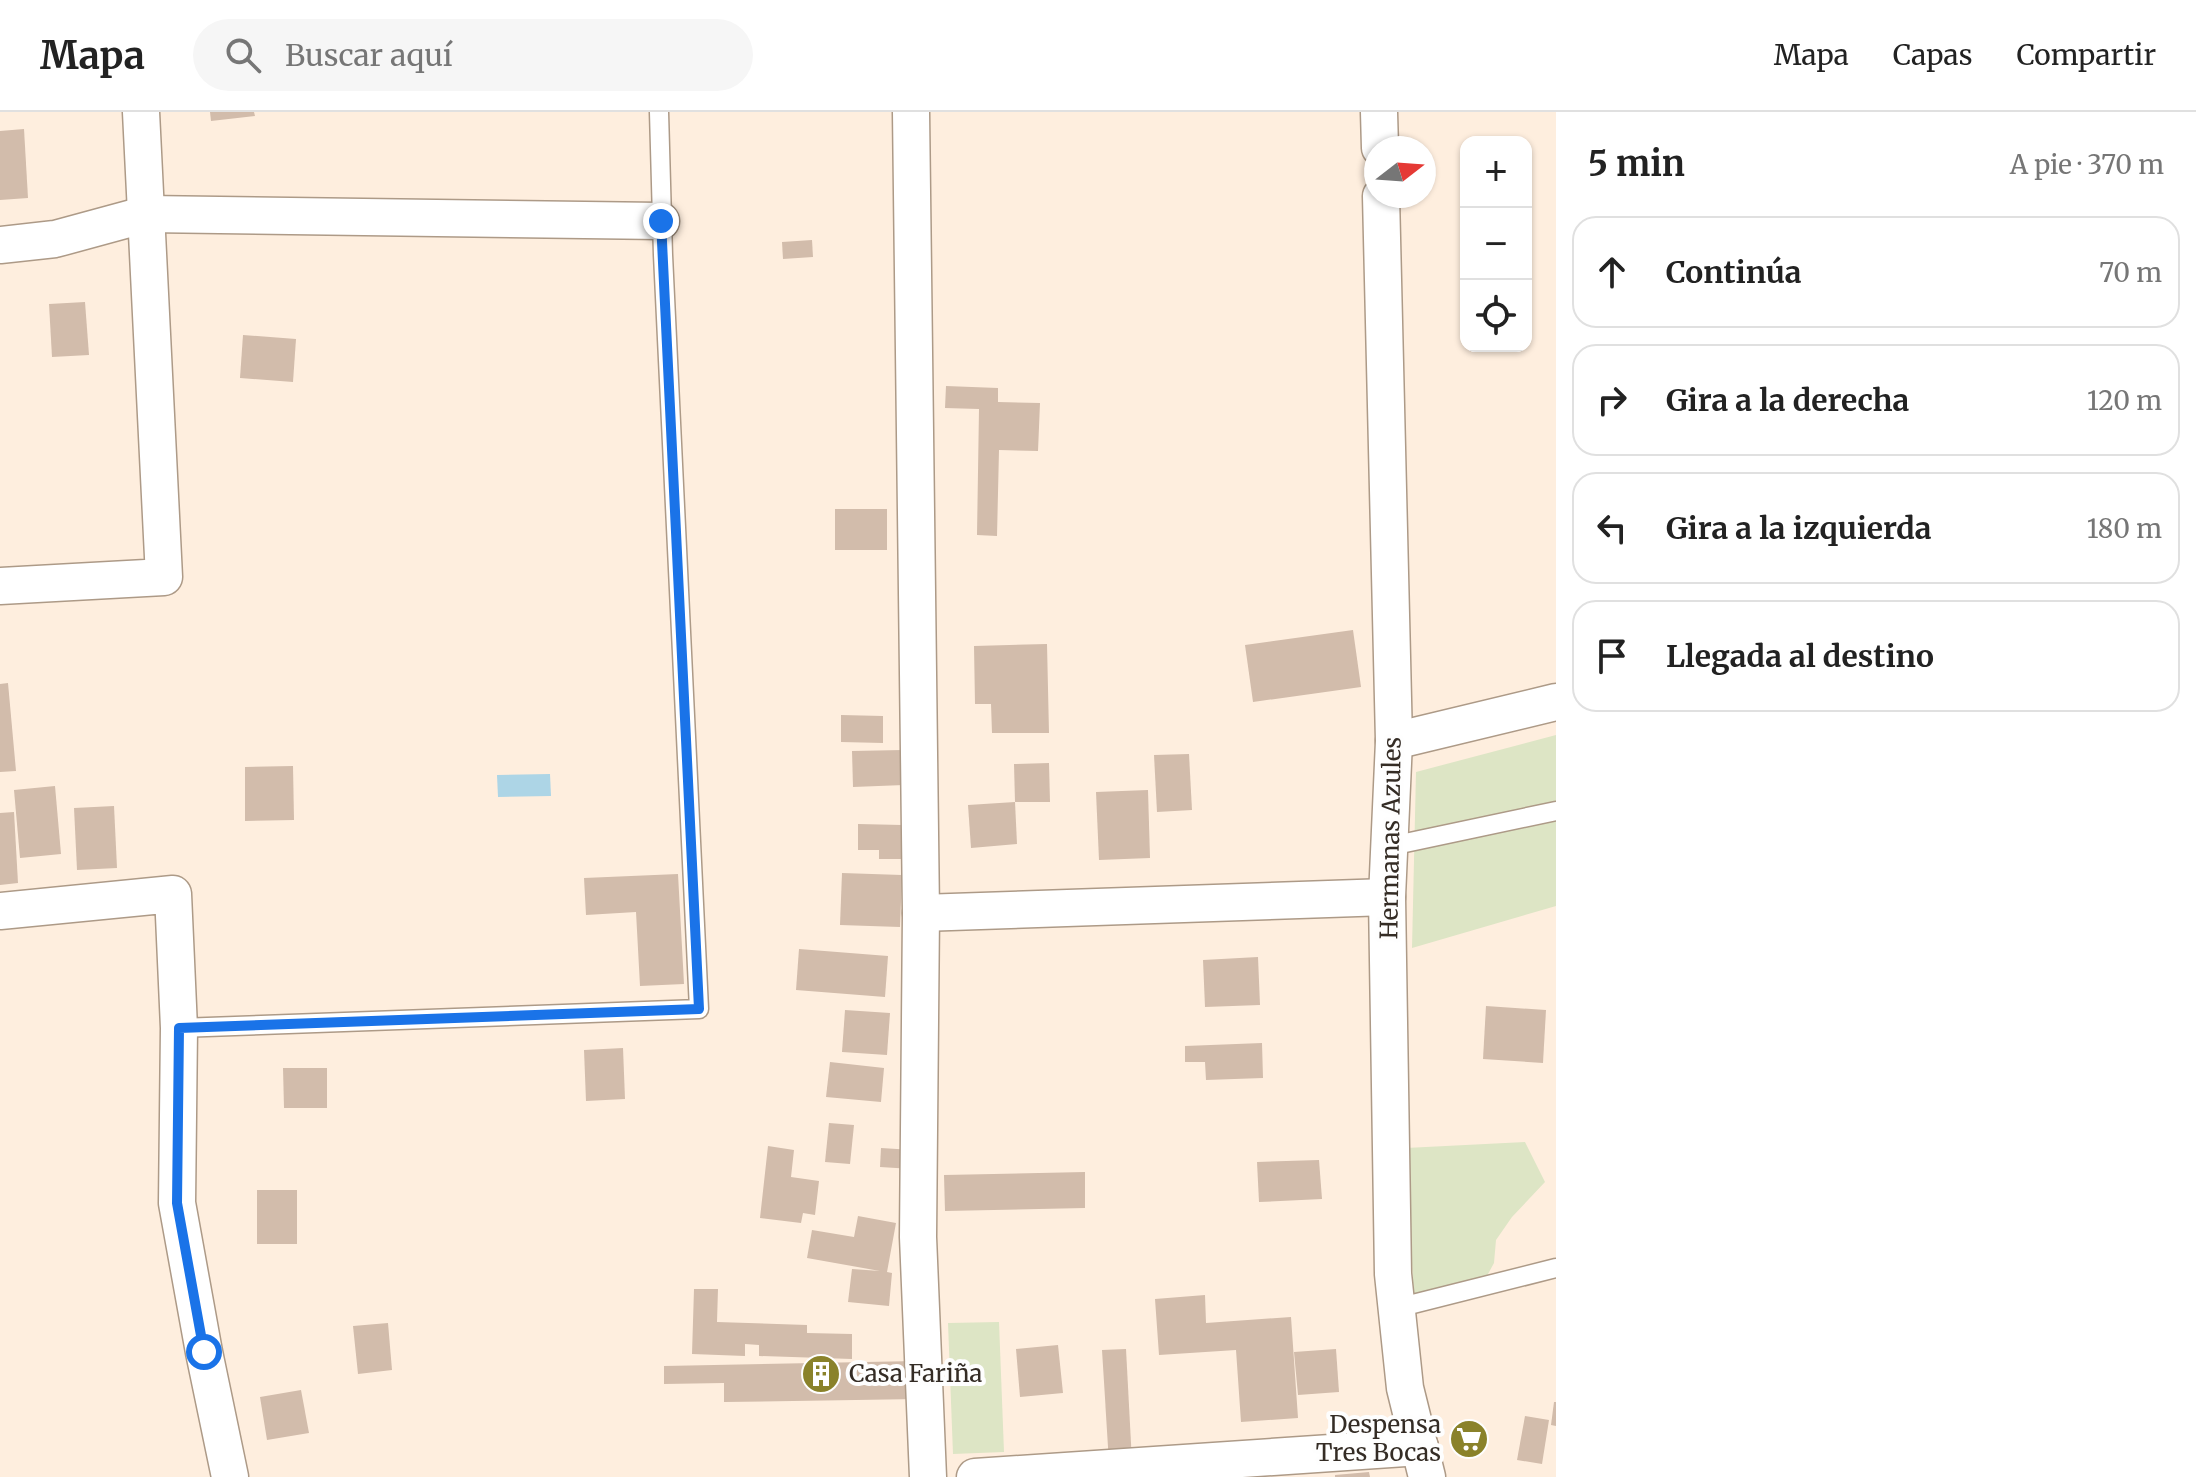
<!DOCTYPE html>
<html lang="es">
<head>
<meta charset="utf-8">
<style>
  body { margin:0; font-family:Merriweather,serif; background:#f6f6f6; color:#222 }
  .controls { position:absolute; right:24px; top:24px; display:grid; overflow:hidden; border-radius:16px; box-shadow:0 2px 6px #0004 }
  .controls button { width:72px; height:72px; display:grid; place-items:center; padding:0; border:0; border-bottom:2px solid #e0e0e0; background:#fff; color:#222; font:40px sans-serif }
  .compass { position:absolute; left:1364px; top:24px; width:72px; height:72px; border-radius:50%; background:#fff; box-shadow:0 2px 6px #0004; rotate:73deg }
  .stop { position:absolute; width:24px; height:24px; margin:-18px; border:6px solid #1a73e8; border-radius:50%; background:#fff }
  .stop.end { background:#1a73e8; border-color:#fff; box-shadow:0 2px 8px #0008 }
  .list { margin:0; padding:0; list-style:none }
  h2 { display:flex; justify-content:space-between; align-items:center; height:104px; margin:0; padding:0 32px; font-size:34px }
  h2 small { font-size:26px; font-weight:400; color:#767676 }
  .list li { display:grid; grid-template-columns:52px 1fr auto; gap:24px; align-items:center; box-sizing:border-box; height:112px; margin:0 16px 16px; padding:0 16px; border:2px solid #e0e0e0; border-radius:24px }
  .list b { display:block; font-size:30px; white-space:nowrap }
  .list em { font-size:26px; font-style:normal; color:#767676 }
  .icon { flex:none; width:44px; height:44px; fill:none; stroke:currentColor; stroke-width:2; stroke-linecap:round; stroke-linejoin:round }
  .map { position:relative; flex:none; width:1556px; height:1365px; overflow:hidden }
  header { display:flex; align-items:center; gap:48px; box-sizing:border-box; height:112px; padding:0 40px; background:#fff; border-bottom:2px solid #e0e0e0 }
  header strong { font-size:38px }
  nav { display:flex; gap:44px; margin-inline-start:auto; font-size:28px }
  .search { width:560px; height:72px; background:#f6f6f6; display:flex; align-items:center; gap:20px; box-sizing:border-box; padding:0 28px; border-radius:44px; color:#767676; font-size:30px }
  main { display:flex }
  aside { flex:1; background:#fff }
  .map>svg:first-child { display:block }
  .green { fill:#dde5c5 }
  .water { fill:#add5e6 }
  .building { fill:#d2bcab }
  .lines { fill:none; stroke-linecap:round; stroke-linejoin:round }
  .lane-casing { stroke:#ad9a87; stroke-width:21 }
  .street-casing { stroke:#ad9a87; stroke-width:39 }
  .lane { stroke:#fff; stroke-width:18 }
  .street { stroke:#fff; stroke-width:36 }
  .route { stroke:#1a73e8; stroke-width:10 }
  .labels { text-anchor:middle; stroke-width:8; stroke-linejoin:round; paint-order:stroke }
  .street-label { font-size:24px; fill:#342c25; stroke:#fefefe }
  .poi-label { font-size:24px; fill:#342c25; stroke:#fefefe; text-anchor:start }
</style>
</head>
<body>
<header>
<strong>Mapa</strong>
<div class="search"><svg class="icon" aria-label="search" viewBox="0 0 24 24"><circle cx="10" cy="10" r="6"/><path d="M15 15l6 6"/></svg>Buscar aquí</div>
<nav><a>Mapa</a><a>Capas</a><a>Compartir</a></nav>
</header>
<main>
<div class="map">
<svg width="1556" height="1365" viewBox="0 0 1556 1365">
  <rect width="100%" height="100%" fill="#feeede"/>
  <g class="green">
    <polygon points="1556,623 1556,794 1412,836 1416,660"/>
    <polygon points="1525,1030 1545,1070 1512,1105 1496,1128 1494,1151 1482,1173 1414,1190 1406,1036"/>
    <polygon points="999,1210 1004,1340 953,1342 948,1211"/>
  </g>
  <polygon class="water" points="550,662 551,684 498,685 497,663"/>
  <g class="building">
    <polygon points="210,0 254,0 255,4 211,9"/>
    <polygon points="24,17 28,86 0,88 0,19"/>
    <polygon points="812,128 813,145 783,147 782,130"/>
    <polygon points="85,190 89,243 52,245 49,192"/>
    <polygon points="243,223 296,227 293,270 240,266"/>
    <polygon points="946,274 998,276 998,290 1040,291 1038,339 999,338 997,424 977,423 979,297 945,296"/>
    <rect x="835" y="397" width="52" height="41"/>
    <polygon points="1353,518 1361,575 1253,590 1245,533"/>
    <polygon points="1047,532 1049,621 992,621 991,592 975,592 974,534"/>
    <polygon points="8,571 16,659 0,660 0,572"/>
    <polygon points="841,603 883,604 883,631 841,630"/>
    <polygon points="903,638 904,673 853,675 852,639"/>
    <polygon points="1189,642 1192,698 1157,700 1154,643"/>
    <polygon points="1049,651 1050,690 1015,690 1014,652"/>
    <polygon points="293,654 294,708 245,709 245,655"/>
    <polygon points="55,674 61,742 20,746 14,678"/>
    <polygon points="1148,678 1150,746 1099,748 1096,680"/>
    <polygon points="1015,690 1017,732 971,736 968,693"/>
    <polygon points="114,694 117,756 77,758 74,696"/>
    <polygon points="14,700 18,771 0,773 0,701"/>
    <polygon points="858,712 902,713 902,747 879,747 879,738 858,738"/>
    <polygon points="842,761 902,763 900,815 840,813"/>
    <polygon points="678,762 684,872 640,874 636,800 586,803 584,766"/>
    <polygon points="799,837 888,844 885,885 796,878"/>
    <polygon points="1258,845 1260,893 1205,895 1203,848"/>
    <polygon points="1486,894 1546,898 1543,951 1483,947"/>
    <polygon points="845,898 890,901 887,943 842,940"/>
    <polygon points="1262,931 1263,966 1206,968 1205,950 1185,950 1185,934"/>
    <polygon points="623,936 625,987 586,989 584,938"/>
    <polygon points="830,950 884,956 881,990 826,985"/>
    <polygon points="283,956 327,956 327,996 284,996"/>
    <polygon points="829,1011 854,1013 850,1052 825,1050"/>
    <polygon points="768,1034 794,1038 791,1065 819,1069 815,1103 803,1101 801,1111 760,1106"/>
    <polygon points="881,1036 913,1038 912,1057 880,1055"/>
    <polygon points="1319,1048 1322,1087 1259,1090 1257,1050"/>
    <polygon points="1085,1060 1085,1096 945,1099 944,1063"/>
    <rect x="257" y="1078" width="40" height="54"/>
    <polygon points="858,1104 896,1111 887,1160 892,1161 889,1194 848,1190 852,1157 880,1159 807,1146 812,1118 854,1125"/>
    <polygon points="694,1177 718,1177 717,1210 807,1213 807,1221 852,1222 852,1247 759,1244 759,1233 745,1232 745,1244 692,1242"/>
    <polygon points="1205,1183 1206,1211 1291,1205 1298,1306 1241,1310 1236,1238 1159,1243 1155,1187"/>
    <polygon points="388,1211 392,1258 358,1262 353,1214"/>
    <polygon points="1058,1233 1063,1281 1020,1285 1016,1237"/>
    <polygon points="1126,1237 1132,1350 1109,1351 1102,1238"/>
    <polygon points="1336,1237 1339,1280 1298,1283 1294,1240"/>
    <polygon points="917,1249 918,1287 724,1290 724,1271 664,1272 664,1254"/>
    <polygon points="301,1278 309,1321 267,1328 260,1285"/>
    <polygon points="1554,1290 1556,1290 1556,1314 1551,1313"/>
    <polygon points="1525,1304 1549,1308 1542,1352 1517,1348"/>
    <polygon points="1369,1360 1370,1365 1335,1365 1335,1363"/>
  </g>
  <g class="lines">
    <defs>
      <g id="lane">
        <polyline points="1391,734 1556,699"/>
        <polyline points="179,916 699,897 663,143 659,0"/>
        <polyline points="1397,1196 1556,1156"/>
      </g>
      <g id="street">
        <polyline points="911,0 921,801 918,1125 928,1365"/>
        <polyline points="1379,0 1380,36"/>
        <polyline points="1381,84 1394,629 1387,785 1393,1162 1405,1276 1427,1365"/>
        <polyline points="0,133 55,127 147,102 661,109"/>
        <polyline points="0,474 164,465 141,0"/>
        <polyline points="1394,629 1556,590"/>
        <polyline points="0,799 173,782 179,916 177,1091 204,1240 230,1365"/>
        <polyline points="921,801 1387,785"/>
        <polyline points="975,1365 1420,1335"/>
      </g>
    </defs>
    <use href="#lane" class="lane-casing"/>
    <use href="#street" class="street-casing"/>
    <use href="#lane" class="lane"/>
    <use href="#street" class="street"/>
  </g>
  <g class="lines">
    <polyline class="route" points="204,1240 177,1091 179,916 699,897 661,109"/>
  </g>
  <defs>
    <symbol id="building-disc" viewBox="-11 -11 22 22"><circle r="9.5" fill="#8a822a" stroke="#fefefe"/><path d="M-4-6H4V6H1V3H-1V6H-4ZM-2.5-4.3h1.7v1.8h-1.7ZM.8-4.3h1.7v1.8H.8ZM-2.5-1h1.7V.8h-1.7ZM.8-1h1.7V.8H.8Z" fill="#fff"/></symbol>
    <symbol id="supermarket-disc" viewBox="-11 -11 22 22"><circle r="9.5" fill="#8a822a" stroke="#fefefe"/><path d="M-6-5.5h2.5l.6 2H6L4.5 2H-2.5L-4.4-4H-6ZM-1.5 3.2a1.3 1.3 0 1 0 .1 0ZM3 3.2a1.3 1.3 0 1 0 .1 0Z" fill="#fff"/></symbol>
  </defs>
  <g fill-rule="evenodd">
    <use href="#building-disc" x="799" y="1240" width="44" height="44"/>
    <use href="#supermarket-disc" x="1447" y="1305" width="44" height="44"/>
  </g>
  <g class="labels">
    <g class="street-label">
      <text transform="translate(1391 726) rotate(-89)" y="8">Hermanas Azules</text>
    </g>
    <g class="poi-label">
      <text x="849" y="1270">Casa Fariña</text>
      <text x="1441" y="1321" text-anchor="end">Despensa<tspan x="1441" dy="28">Tres Bocas</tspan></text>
    </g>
  </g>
</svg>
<div class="controls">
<button>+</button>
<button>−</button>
<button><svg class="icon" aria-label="locate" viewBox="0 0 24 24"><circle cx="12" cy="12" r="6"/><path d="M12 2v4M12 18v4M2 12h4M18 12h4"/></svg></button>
</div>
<svg class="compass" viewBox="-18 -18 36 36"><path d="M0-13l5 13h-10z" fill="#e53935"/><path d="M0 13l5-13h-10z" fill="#767676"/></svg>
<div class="stop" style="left:204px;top:1240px"></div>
<div class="stop end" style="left:661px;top:109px"></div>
</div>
<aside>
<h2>5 min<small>A pie · 370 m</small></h2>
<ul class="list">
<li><svg class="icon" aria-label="ahead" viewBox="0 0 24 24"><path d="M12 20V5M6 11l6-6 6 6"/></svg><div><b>Continúa</b></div><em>70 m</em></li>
<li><svg class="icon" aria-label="right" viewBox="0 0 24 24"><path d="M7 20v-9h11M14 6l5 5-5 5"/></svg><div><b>Gira a la derecha</b></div><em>120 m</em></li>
<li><svg class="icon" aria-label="left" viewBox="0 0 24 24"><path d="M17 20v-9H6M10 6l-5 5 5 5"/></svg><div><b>Gira a la izquierda</b></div><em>180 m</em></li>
<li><svg class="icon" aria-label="arrive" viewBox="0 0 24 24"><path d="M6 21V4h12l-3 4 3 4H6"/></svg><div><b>Llegada al destino</b></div></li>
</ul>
</aside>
</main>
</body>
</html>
